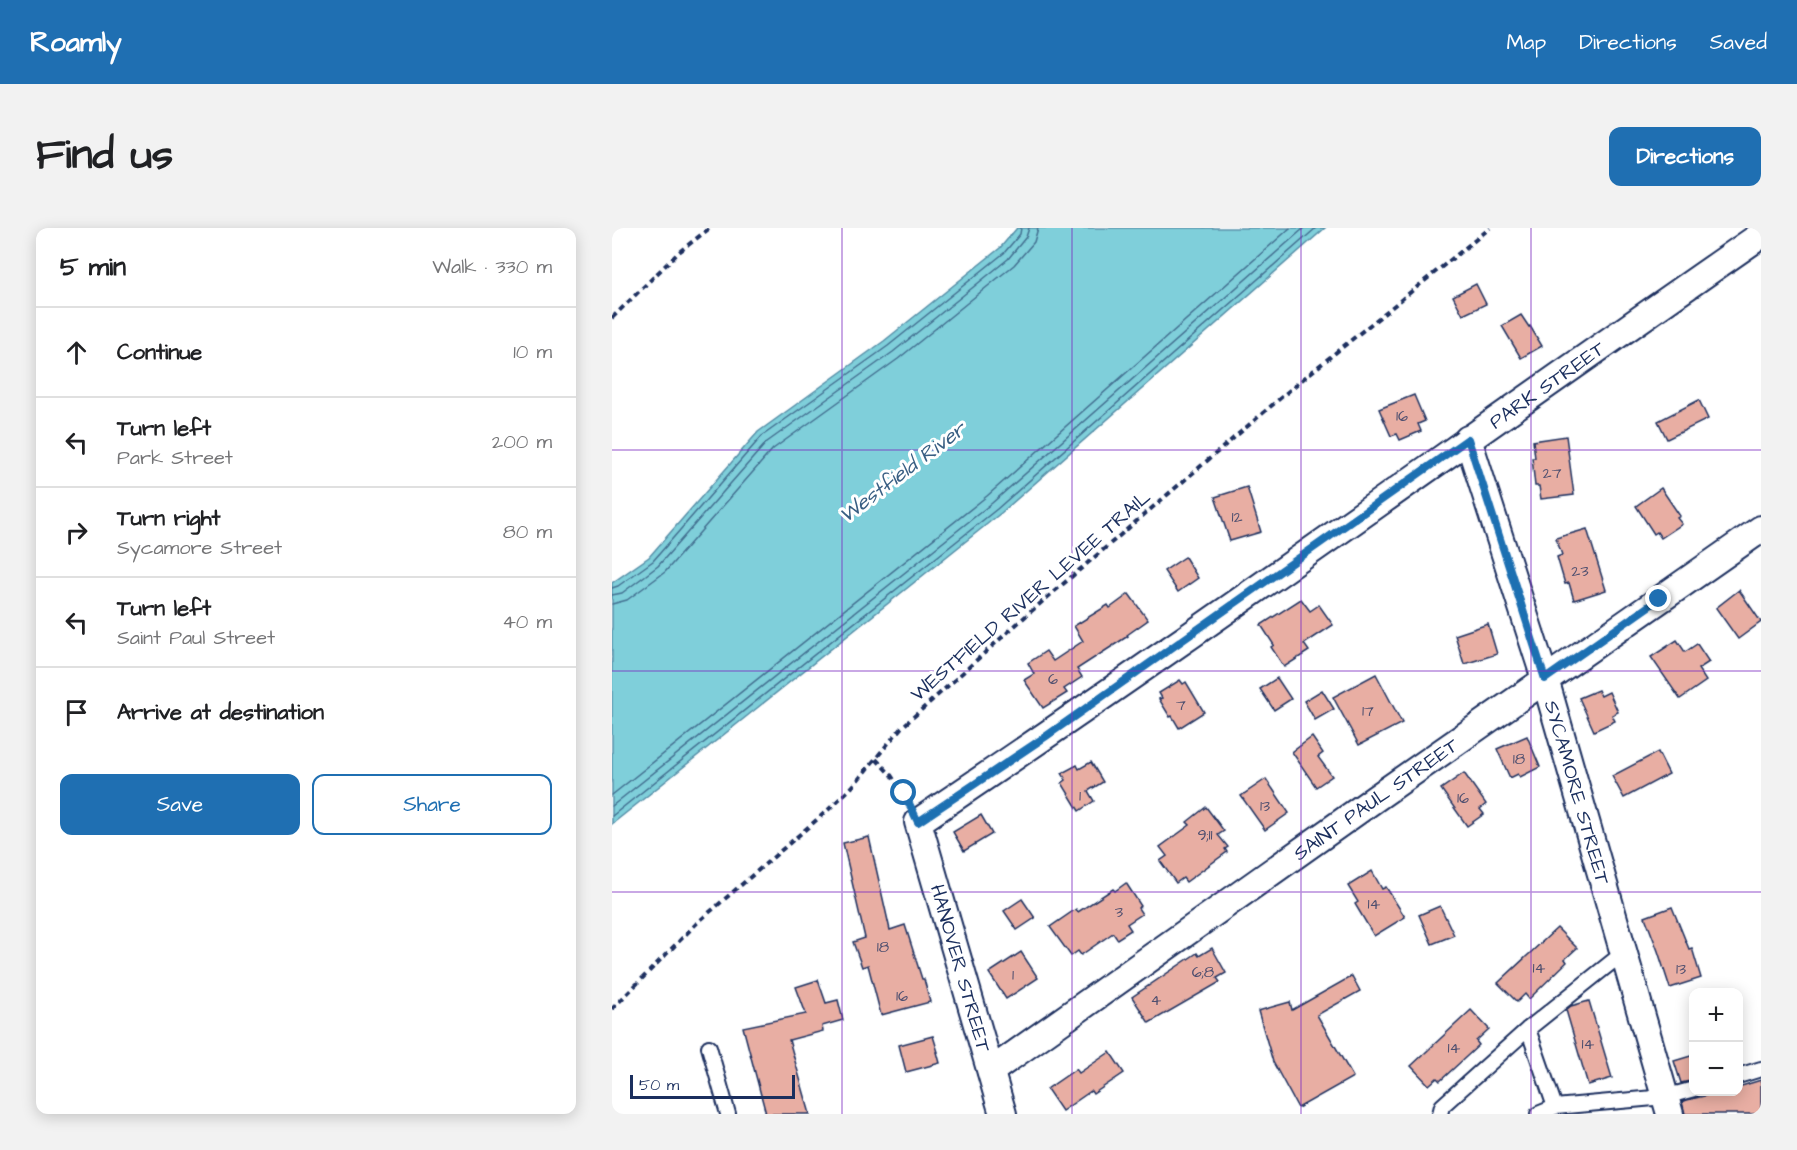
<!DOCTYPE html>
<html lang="en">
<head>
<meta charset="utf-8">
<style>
  body { margin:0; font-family:"Architects Daughter",sans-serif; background:#f2f2f2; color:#202124 }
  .controls { position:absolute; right:18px; bottom:18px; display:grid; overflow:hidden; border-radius:12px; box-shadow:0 3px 15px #0003 }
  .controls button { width:54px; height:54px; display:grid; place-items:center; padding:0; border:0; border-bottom:2px solid #e0e0e0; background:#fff; color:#202124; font:30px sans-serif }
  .scale { position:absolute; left:18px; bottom:15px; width:165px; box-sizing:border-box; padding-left:6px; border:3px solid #1b2f5e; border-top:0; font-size:16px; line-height:21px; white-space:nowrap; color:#1b2f5e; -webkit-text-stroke:4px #fff; paint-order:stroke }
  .stop { position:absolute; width:18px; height:18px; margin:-14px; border:4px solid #1f6fb2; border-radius:50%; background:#fff }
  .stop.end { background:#1f6fb2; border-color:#fff; box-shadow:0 2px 6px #0008 }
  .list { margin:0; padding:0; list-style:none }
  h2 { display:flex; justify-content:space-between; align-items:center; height:78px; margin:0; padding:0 24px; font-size:26px }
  h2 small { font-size:20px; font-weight:400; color:#757577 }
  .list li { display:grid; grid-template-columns:39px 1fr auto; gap:18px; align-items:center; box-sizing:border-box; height:90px; padding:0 24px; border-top:2px solid #e0e0e0 }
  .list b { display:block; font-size:22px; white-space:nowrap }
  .list p { margin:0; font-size:20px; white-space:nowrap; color:#757577 }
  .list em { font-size:20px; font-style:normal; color:#757577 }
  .actions { display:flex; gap:12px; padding:18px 24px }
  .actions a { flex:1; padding:14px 0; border:2px solid #1f6fb2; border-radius:12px; text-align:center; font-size:21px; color:#1f6fb2 }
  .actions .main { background:#1f6fb2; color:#fff }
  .icon { flex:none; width:33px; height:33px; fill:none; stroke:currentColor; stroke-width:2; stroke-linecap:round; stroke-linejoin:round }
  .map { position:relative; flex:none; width:1149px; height:886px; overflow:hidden; border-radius:12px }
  header { display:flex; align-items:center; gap:36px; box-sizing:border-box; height:84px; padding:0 30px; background:#1f6fb2; color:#fff }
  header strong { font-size:28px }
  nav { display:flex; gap:33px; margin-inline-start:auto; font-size:21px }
  .intro { display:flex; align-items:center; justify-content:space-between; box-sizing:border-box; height:144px; padding:0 36px }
  h1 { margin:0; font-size:42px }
  .button { padding:15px 27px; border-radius:12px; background:#1f6fb2; color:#fff; font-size:21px; font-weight:700 }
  main { display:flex; gap:36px; padding:0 36px }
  aside { flex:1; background:#fff; border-radius:12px; box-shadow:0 3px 15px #0003 }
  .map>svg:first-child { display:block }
  .water { fill:#7fcfda; stroke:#578fa8; stroke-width:1.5 }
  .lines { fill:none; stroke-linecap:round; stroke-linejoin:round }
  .shore { stroke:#436f90; stroke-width:1.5 }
  .building { fill:#e8aea3; stroke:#1b2f5e; stroke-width:1.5 }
  .lane-casing { stroke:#1b2f5e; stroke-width:18 }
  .street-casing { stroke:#1b2f5e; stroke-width:30 }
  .path { stroke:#1b2f5e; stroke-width:4; stroke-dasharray:6 4.5; stroke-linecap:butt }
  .lane { stroke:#fff; stroke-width:14 }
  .street { stroke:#fff; stroke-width:26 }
  .route { stroke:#1f6fb2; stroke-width:8 }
  .grid { fill:none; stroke:#7b2cbf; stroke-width:1.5; stroke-opacity:0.55 }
  .labels { text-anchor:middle; stroke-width:6; stroke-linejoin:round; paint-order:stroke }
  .number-label { font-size:16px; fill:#4e4f6f }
  .street-label { font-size:20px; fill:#1b2f5e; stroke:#fff }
  .water-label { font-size:21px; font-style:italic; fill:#395f83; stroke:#fff }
</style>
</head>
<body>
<header>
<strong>Roamly</strong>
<nav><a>Map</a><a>Directions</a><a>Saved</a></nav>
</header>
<div class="intro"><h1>Find us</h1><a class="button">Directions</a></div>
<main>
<aside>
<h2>5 min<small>Walk · 330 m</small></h2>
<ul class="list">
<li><svg class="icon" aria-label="ahead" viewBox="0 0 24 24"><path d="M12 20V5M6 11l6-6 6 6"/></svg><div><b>Continue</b></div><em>10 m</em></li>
<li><svg class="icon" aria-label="left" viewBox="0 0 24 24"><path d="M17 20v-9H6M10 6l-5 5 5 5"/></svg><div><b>Turn left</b><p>Park Street</p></div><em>200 m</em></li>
<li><svg class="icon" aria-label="right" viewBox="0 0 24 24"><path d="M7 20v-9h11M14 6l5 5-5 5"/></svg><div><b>Turn right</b><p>Sycamore Street</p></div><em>80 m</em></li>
<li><svg class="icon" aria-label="left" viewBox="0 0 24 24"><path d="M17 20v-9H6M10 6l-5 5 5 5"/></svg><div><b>Turn left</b><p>Saint Paul Street</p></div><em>40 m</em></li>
<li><svg class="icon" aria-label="arrive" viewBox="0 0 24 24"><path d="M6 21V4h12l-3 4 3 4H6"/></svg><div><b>Arrive at destination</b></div></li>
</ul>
<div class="actions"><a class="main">Save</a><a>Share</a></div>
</aside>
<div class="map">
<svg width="1149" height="886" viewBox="0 0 1149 886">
  <rect width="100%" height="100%" fill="#fff"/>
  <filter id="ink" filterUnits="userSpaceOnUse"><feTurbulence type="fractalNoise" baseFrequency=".0167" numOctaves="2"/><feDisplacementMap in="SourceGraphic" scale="12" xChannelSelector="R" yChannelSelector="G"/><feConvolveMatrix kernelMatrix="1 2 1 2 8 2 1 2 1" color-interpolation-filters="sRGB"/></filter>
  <g filter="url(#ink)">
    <polygon class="water" points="405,0 713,0 389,285 0,596 0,355 37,329 146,204 272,113 388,20"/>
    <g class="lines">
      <g class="shore">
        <polyline points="0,360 6,358 41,333 150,208 276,118 392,25 408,6 409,0"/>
        <polyline points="0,367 10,365 46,338 155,214 281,124 396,31 414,9 417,0"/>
        <polyline points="0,376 15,372 53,344 161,221 286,131 402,37 422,14 426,0"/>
        <polyline points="0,567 375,268 678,0"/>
        <polyline points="0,578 380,275 692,0"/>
        <polyline points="0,588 385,281 704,0"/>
      </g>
    </g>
    <g class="building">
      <polygon points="864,56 874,76 851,87 841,68"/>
      <polygon points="909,87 917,99 918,98 930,118 909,130 890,98"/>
      <polygon points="802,167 813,193 806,196 809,203 788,212 785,206 779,208 767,181"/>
      <polygon points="1087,172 1096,191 1055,211 1046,193"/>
      <polygon points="954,208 962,267 929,271 927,258 923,258 920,230 923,230 921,213"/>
      <polygon points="635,259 649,304 618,313 603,269"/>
      <polygon points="1049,260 1068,288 1065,290 1070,296 1049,310 1045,304 1042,306 1024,278"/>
      <polygon points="975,301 994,362 962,372 957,355 953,356 945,329 950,327 944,310"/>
      <polygon points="573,329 586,350 566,364 552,343"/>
      <polygon points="1127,362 1149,394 1126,411 1104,380"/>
      <polygon points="517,366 536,392 515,407 516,408 465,441 470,449 452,461 455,465 431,480 412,452 422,446 416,435 434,423 441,433 471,413 462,398 496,377 498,380"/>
      <polygon points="689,371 698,383 707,377 721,397 692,416 697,423 672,439 659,419 662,417 649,397"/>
      <polygon points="876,396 885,426 852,436 843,407"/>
      <polygon points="1065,412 1073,424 1085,416 1097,434 1086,441 1094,453 1068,471 1039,429"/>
      <polygon points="764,446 790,495 747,517 721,469"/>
      <polygon points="665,450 679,471 662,482 648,461"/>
      <polygon points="568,452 571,456 574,454 592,484 567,500 560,488 558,489 547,471 550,470 547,465"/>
      <polygon points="710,462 722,481 703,492 692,473"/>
      <polygon points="986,462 989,468 997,464 1006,484 1000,487 1003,493 982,503 967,470"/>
      <polygon points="915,508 928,539 908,549 906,546 898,550 885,521"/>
      <polygon points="700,509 711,525 706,529 720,548 704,559 680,524"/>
      <polygon points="1046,524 1057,546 1012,570 1000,548"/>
      <polygon points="479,534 491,554 476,563 482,573 467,583 450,555 454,552 450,545 465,537 467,541"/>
      <polygon points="852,545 874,576 868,581 872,586 855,598 829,561"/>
      <polygon points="654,551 677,585 653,602 629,568"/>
      <polygon points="594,579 612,603 606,607 616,619 613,621 615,624 574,654 571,650 564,655 548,633 555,628 548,619 578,597 575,594"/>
      <polygon points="369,587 380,606 352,623 341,604"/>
      <polygon points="257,609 278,702 293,697 310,751 312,751 318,774 269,787 256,737 250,739 241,714 253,710 231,615"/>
      <polygon points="760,643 770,661 774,659 793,689 762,708 743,676 746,674 736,658"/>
      <polygon points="514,655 529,678 526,680 530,686 515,696 519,702 505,711 501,705 469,727 466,723 459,728 438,699 464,681 466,684 501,661 503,663"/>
      <polygon points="410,671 423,690 405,702 392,683"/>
      <polygon points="828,678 842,707 820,716 807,687"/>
      <polygon points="1060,679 1077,721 1080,720 1089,750 1058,760 1046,723 1033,689"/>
      <polygon points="945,700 965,720 953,731 955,734 917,771 913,766 905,774 886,755"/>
      <polygon points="600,720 614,745 605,750 608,754 537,795 520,769 585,725 587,728"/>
      <polygon points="409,724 426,750 394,771 377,745"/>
      <polygon points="740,748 748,763 705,787 741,849 686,880 661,834 646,783 678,774 680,782"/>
      <polygon points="206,752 214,775 226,772 231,792 210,798 211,803 177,812 198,886 154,886 131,799 194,786 184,759"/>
      <polygon points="977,773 1000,850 976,857 954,782 959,778"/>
      <polygon points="859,782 877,801 864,813 867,817 828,853 825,850 817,857 799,838"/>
      <polygon points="321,808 326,824 325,824 328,835 294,844 287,817"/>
      <polygon points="498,824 512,845 481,866 479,863 450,883 435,861 464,841 467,845"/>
      <polygon points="1082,827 1082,852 1069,855 1062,833"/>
      <polygon points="1149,852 1149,886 1073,886 1070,874 1075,872 1109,864 1126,864 1126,859"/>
    </g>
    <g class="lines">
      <defs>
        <g id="lane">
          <polyline points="916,801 943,879"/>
          <polyline points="97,819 116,886"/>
          <polyline points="1126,848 1149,841"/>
          <polyline points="828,886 830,878 916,801 1011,725"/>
          <polyline points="926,886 943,879 1053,869 1082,861"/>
        </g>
        <g id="street">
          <path id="s1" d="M856,211L933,451L1058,886"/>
          <path id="s2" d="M379,843L764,570L1149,301"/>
          <path id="s3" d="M391,886L306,594C591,403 867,202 1149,7"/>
        </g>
      </defs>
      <use href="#lane" class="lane-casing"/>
      <use href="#street" class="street-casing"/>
      <g class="path">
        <polyline points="0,90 67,24 98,0"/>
        <polyline points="264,531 279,547 296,573"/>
        <polyline points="0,781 85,695 216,582 240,559 289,500 416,386 686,155 878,0"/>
      </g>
      <use href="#lane" class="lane"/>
      <use href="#street" class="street"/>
    </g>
  </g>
  <g class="lines" filter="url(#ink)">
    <polyline class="route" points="292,565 306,594 433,509 856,211 933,451 1047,371"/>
  </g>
  <path class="grid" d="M230,0V886M460,0V886M689,0V886M919,0V886M0,222H1149M0,443H1149M0,664H1149"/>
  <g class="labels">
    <g class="number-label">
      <text x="790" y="193">16</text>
      <text x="940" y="250">27</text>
      <text x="625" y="294">12</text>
      <text x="968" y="348">23</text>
      <text x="441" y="456">6</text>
      <text x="569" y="482">7</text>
      <text x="756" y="488">17</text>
      <text x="907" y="536">18</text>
      <text x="468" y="573">1</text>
      <text x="851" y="575">16</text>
      <text x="653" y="583">13</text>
      <text x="593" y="612">9;11</text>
      <text x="762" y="681">14</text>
      <text x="507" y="689">3</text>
      <text x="271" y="724">18</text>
      <text x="927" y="745">14</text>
      <text x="1069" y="746">13</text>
      <text x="591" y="749">6;8</text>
      <text x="401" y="752">1</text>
      <text x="290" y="773">16</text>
      <text x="544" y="777">4</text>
      <text x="976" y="821">14</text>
      <text x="842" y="825">14</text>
    </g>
    <g class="street-label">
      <text dy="7" stroke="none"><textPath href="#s3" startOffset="1070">PARK STREET</textPath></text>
      <text transform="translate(418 367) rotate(-41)" y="7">WESTFIELD RIVER LEVEE TRAIL</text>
      <text dy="7" stroke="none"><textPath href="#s1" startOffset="370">SYCAMORE STREET</textPath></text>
      <text dy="7" stroke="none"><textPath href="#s2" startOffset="471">SAINT PAUL STREET</textPath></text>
      <text transform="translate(349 740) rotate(74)" y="7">HANOVER STREET</text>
    </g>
    <g class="water-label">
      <text transform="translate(290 244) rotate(-37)" y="7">Westfield River</text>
    </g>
  </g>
</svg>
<div class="controls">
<button>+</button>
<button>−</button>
</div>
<div class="scale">50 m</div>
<div class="stop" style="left:292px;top:565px"></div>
<div class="stop end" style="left:1047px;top:371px"></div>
</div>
</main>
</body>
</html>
